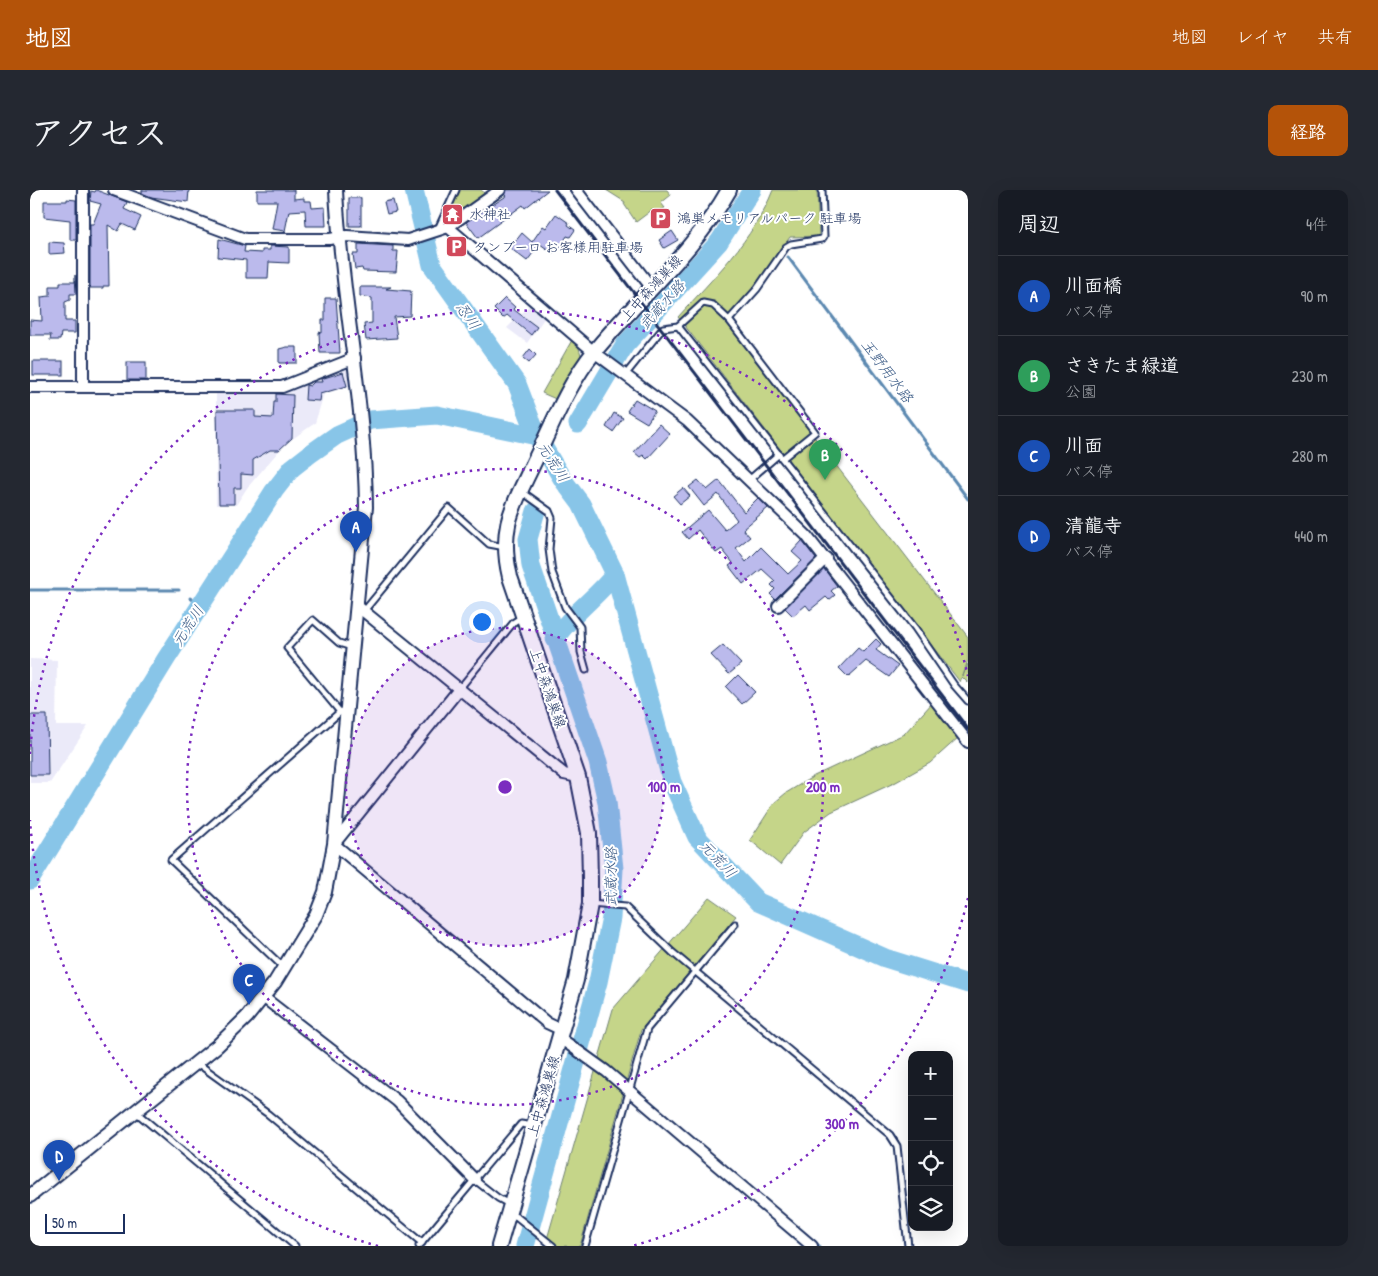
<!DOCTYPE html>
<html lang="ja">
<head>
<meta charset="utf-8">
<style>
  body { margin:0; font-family:"Patrick Hand","Klee One",sans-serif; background:#242831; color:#f1f3f6 }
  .controls { position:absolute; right:15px; bottom:15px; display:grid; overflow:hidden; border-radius:10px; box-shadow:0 5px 20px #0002 }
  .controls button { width:45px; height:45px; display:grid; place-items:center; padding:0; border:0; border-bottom:1px solid #363941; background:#171b24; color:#f1f3f6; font:25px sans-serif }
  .scale { position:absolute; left:15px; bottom:12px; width:80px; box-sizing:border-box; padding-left:5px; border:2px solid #1b2f5e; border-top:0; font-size:14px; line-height:18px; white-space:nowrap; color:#1b2f5e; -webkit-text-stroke:4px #fff; paint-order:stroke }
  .you { position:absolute; left:451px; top:431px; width:18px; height:18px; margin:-12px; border:4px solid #fff; border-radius:50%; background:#1a73e8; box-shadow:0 0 0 8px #1a73e833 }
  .badge { display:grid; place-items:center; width:32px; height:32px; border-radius:50%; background:#b45309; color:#fff; font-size:16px; font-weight:700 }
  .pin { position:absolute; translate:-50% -41px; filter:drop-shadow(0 1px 2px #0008) }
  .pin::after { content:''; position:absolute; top:26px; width:18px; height:15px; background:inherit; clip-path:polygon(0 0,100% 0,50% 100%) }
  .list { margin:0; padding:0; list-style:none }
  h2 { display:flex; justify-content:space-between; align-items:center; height:65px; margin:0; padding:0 20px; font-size:21px }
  h2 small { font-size:16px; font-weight:400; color:#9ea1a6 }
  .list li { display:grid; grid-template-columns:32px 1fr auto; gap:15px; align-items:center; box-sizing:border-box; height:80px; padding:0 20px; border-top:1px solid #363941 }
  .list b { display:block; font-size:19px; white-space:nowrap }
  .list p { margin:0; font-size:16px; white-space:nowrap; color:#9ea1a6 }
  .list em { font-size:16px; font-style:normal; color:#9ea1a6 }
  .icon { flex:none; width:28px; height:28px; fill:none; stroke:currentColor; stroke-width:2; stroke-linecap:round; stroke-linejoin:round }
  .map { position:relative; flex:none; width:938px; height:1056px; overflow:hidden; border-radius:10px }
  header { display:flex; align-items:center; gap:30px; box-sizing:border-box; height:70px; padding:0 25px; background:#b45309; color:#fff }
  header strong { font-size:24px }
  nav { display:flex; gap:28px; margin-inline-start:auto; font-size:18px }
  .intro { display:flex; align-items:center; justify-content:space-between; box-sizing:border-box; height:120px; padding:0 30px }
  h1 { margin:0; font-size:35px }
  .button { padding:12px 22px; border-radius:10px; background:#b45309; color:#fff; font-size:18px; font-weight:700 }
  main { display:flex; gap:30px; padding:0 30px }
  aside { flex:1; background:#171b24; border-radius:10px; box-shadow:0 5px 20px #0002 }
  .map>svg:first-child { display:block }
  .built { fill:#ebeaf9 }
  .green { fill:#c5d589; stroke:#708274 }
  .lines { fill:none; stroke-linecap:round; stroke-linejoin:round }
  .stream { stroke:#5c89b1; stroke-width:3 }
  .river { stroke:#88c5e8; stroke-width:19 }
  .building { fill:#bbbaec; stroke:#1b2f5e }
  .service-casing { stroke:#1b2f5e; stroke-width:9 }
  .minor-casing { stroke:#1b2f5e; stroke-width:14 }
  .tertiary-casing { stroke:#1b2f5e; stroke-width:16 }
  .secondary-casing { stroke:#1b2f5e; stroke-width:18 }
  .service { stroke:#fff; stroke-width:5 }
  .minor { stroke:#fff; stroke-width:10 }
  .tertiary { stroke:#fff; stroke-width:12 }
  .secondary { stroke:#fff; stroke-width:14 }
  .rail { stroke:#1b2f5e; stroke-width:3 }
  .ring { fill:none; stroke:#7b2cbf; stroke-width:2.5; stroke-dasharray:2.5 5 }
  .labels { text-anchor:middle; stroke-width:4; stroke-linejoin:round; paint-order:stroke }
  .poi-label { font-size:14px; fill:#1b2f5e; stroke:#fff; text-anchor:start }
  .street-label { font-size:14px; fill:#1b2f5e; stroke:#fff }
  .water-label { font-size:15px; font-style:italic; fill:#3c5c87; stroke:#fff }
  .centre { fill:#7b2cbf; stroke:#fff; stroke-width:2.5 }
  .ring-label { font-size:15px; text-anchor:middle; font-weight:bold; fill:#7b2cbf; stroke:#fff; stroke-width:4; stroke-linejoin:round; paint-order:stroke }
</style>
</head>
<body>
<header>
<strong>地図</strong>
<nav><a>地図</a><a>レイヤ</a><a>共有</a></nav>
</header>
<div class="intro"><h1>アクセス</h1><a class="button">経路</a></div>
<main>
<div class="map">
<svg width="938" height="1056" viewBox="0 0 938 1056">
  <rect width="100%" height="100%" fill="#fff"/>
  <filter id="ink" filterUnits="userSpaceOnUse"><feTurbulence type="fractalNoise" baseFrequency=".02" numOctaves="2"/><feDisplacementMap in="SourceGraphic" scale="10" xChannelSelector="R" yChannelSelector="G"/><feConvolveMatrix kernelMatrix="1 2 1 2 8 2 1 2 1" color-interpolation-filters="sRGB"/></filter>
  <g filter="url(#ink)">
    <g class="built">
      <polygon points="500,115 515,127 497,153 477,138"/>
      <polygon points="314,178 317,179 320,196 294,204 285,233 254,255 217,298 206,315 186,315 186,202 251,202"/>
      <polygon points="0,469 27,470 26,536 58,536 20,593 0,593"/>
    </g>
    <g class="green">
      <polygon points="430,0 451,0 456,4 426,25 419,21"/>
      <polygon points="576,0 637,0 641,5 631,13 635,18 629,21 629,24 622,20 606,32 594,14 595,12"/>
      <path d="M743,0H787L789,46L760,47L723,99L697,128L696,132L938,447V470L933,486L938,474V493L932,487L930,492L648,127C683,88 724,49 743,0Z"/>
      <polygon points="542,150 548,155 552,168 528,210 512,203"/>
      <polygon points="903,512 929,547 900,573 866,592 801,622 774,642 750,675 720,650 744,613 756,603 784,586 874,544"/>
      <polygon points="679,707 706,726 611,840 550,1056 515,1056 583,819"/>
    </g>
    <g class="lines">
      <g class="stream">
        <polyline points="758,67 938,309"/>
        <polyline points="0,400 149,400"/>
        <polyline points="160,408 171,415"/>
        <polyline points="784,1051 789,1056"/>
      </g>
      <g class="river">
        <polyline points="384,0 402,75 487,194 507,246 533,290 551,314 585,384 642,592 667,647 728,712 855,768 938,794"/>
        <polyline points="548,234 595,155 689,52 722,0"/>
        <path d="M525,449C541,424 567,407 585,384"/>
        <polyline points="0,690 136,469 244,301 262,278 280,264 307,245 340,230 407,225 507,246"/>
        <polyline points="495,1056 568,792 581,728 584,679 577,612 568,572 501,376 498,349 506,321"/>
      </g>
    </g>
    <g class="building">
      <polygon points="66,0 97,12 94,19 111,27 105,40 92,34 88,41 78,35 79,96 73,96 73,98 60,98 60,34 63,34 71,14 60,11 61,1 65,2"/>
      <polygon points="112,0 159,0 158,12 121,7 112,3"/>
      <polygon points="227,0 264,0 264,9 274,8 274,11 281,11 282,18 295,17 296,36 276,36 275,20 259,21 255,41 242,39 247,11 227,11"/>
      <polygon points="477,0 518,0 495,18 493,15 448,48 436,32 475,7"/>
      <rect x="319" y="8" width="12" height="28"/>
      <polygon points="37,9 46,10 46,50 40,50 40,30 14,27 14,11 37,11"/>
      <polygon points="363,10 366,22 357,24 354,12"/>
      <polygon points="526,24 539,33 538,35 545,40 540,47 537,46 529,59 527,58 523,63 510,54 497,71 480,58 492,43 502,52 513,36 516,38"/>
      <polygon points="642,41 648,50 634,58 629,50"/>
      <polygon points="189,49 215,56 214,62 232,63 232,60 240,60 240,56 259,57 259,73 239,72 238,88 216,88 216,70 188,67"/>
      <polygon points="19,52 34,53 35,63 19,64"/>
      <polygon points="328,54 363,56 363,61 368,61 366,82 333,81 332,78 325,79 323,64 328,64"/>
      <polygon points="45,85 46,104 40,104 40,110 35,112 35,131 45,131 45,143 31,143 30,150 20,150 21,145 0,145 0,130 12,131 11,107 20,106 20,96 30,96 30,92 45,92"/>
      <polygon points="330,97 361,97 356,99 381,101 380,126 364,127 367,148 336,150 334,134 342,133 342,108 330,106"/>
      <polygon points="295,108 306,108 310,163 290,163 289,142 292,143 292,130 295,130"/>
      <polygon points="475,108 485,117 483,119 507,137 501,145 477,125 473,128 464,119"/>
      <polygon points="257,157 267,157 267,173 249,173 249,159"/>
      <polygon points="500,159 506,165 499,173 493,168"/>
      <rect x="3" y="171" width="30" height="14"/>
      <rect x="97" y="172" width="19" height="18"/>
      <polygon points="313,182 317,196 290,204 289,211 275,210 276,195 280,196 284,192 292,192 291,189"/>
      <polygon points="246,204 263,205 262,248 249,260 240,260 223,270 223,285 211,284 211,298 204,298 204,314 189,314 187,220 225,220 225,227 243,228 244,212 246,212"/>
      <polygon points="605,209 625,221 617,233 597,221"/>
      <polygon points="584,223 593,228 583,242 576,237"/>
      <polygon points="629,234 640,244 617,269 613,265 610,267 604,262"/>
      <polygon points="668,290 677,300 689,290 714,322 728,308 738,318 713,339 720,347 706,358 716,372 731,357 758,384 772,371 762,362 772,351 786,369 745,409 740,404 745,399 741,395 745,391 732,379 713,394 699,376 703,373 692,359 686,363 668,340 658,349 652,342 678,320 695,340 707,330 688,304 674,316 659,297"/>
      <polygon points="653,298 660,306 650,314 643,306"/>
      <polygon points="794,379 807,396 801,401 805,405 799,410 796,407 780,420 776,415 763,426 755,418"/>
      <polygon points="846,449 851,454 846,460 868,476 859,487 836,471 818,487 809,478 828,458 833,462"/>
      <polygon points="693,455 711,474 699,484 681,465"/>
      <polygon points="708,485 725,502 712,514 696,497"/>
      <polygon points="0,525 17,525 18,585 0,585"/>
    </g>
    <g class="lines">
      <defs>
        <g id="service">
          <polyline points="408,39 426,0"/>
          <polyline points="699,130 727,99 756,57 761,54 792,49 794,46 792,0"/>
          <polyline points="648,136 885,438 924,495 938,511"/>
          <polyline points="596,184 633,138 648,136 673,113 683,115 699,130 785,242 753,268"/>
          <polyline points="719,290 749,264"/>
          <polyline points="491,301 519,321 522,328 519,359 522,382 535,417 550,437 551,462 556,480"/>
          <polyline points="334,421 419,318 459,354 475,357"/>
          <polyline points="430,498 484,432 492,427"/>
          <polyline points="313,522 310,522 257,458 283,430 309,453 322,457"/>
          <polyline points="560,714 595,717 642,762 860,945 867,956 878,1056"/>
          <polyline points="253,777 141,670 310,522"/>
          <polyline points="167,873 238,924 392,1053"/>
          <polyline points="107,923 265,1056"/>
          <polyline points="445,990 468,1008 479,1014"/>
          <polyline points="479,1024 487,1027 523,1056"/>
          <polyline points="389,1056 491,934 503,936"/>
          <polyline points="555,1056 617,839 705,734"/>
        </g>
        <g id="minor">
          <polyline points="84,0 215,49 300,49 317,46 378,50 418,37 470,0"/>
          <polyline points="546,0 621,97"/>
          <polyline points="418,37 564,162 657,231 776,345 938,552"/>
          <polyline points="0,197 252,197 325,168"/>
          <polyline points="53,197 53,0"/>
          <polyline points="326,415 534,584 548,587"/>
          <polyline points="748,416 796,368"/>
          <polyline points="430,498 304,654 517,833 532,840"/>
          <polyline points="233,807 367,911 445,990"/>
          <polyline points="530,848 576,881 782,1056"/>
        </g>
        <path id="tertiary" d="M0,1006L187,856L217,827L245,792L286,725L295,702L304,654L336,317C335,211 311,106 306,0"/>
        <path id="secondary" d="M469,1056L546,790L560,714V689L559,643L548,587L480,387C468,337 484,315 504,272C522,236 538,194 564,162C608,108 664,62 699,0"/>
      </defs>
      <use href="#service" class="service-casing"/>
      <use href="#minor" class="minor-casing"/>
      <use href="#tertiary" class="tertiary-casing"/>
      <use href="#secondary" class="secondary-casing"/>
      <use href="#service" class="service"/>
      <use href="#minor" class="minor"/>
      <use href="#tertiary" class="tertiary"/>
      <use href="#secondary" class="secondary"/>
      <polyline class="rail" points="525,0 938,539"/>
    </g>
  </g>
  <circle cx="475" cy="597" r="159" fill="#7b2cbf" fill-opacity=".12"/>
  <g class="ring">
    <circle cx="475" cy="597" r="159"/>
    <circle cx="475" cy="597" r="318"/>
    <path d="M938 708A476 476 0 0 1 602 1056M348 1056A476 476 0 0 1 0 630M0 564A476 476 0 0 1 938 486"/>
  </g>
  <defs>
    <symbol id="temple-square" viewBox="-11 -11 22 22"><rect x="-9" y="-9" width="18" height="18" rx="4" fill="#d1495b" stroke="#fff"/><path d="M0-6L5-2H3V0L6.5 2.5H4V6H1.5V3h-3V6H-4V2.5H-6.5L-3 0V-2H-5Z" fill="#fff"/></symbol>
    <symbol id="parking-square" viewBox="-11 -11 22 22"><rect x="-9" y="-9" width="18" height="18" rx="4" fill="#d1495b" stroke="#fff"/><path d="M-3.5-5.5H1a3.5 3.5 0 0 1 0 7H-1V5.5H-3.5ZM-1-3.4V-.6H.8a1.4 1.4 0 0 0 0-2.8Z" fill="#fff"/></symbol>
  </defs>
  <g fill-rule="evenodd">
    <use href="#temple-square" x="410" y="12" width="25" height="25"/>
    <use href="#parking-square" x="618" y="16" width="25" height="25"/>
    <use href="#parking-square" x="414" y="44" width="25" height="25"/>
  </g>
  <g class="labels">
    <g class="poi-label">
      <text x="439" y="29">水神社</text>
      <text x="647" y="33">鴻巣メモリアルパーク 駐車場</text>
      <text x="443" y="62">タンブーロ お客様用駐車場</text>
    </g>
    <g class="street-label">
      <text transform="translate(621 98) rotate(-48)" y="5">上中森鴻巣線</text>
      <text transform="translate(518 498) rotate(71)" y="5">上中森鴻巣線</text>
      <text transform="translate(513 906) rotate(-74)" y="5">上中森鴻巣線</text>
    </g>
    <g class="water-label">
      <text transform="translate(632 115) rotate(-48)" y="5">武蔵水路</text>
      <text transform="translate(438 126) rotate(55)" y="5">忍川</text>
      <text transform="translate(857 181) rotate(53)" y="5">玉野用水路</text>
      <text transform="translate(523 272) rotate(57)" y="5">元荒川</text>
      <text transform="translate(158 436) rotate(-57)" y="5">元荒川</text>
      <text transform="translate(688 669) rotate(47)" y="5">元荒川</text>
      <text transform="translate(581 687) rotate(-90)" y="5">武蔵水路</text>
    </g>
  </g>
  <circle cx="475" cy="597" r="8" class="centre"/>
  <g class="ring-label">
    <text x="634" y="602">100 m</text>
    <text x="793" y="602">200 m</text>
    <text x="812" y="939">300 m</text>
  </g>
</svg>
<div class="controls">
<button>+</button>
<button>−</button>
<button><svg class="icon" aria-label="locate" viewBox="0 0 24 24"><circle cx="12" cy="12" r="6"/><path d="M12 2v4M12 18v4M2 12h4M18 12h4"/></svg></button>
<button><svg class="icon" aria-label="layers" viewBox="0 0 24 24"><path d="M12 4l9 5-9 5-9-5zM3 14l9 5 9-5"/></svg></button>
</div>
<div class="scale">50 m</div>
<div class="you"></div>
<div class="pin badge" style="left:326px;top:362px;background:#1a4fb4">A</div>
<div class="pin badge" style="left:795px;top:290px;background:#2e9e5b">B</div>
<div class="pin badge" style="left:219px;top:815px;background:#1a4fb4">C</div>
<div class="pin badge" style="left:29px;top:991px;background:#1a4fb4">D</div>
</div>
<aside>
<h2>周辺<small>4件</small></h2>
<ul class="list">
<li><span class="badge" style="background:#1a4fb4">A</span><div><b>川面橋</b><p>バス停</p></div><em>90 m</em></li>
<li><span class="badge" style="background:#2e9e5b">B</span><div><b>さきたま緑道</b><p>公園</p></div><em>230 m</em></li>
<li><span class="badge" style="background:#1a4fb4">C</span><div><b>川面</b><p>バス停</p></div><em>280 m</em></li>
<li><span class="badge" style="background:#1a4fb4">D</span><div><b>清龍寺</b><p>バス停</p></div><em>440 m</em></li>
</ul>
</aside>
</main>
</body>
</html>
